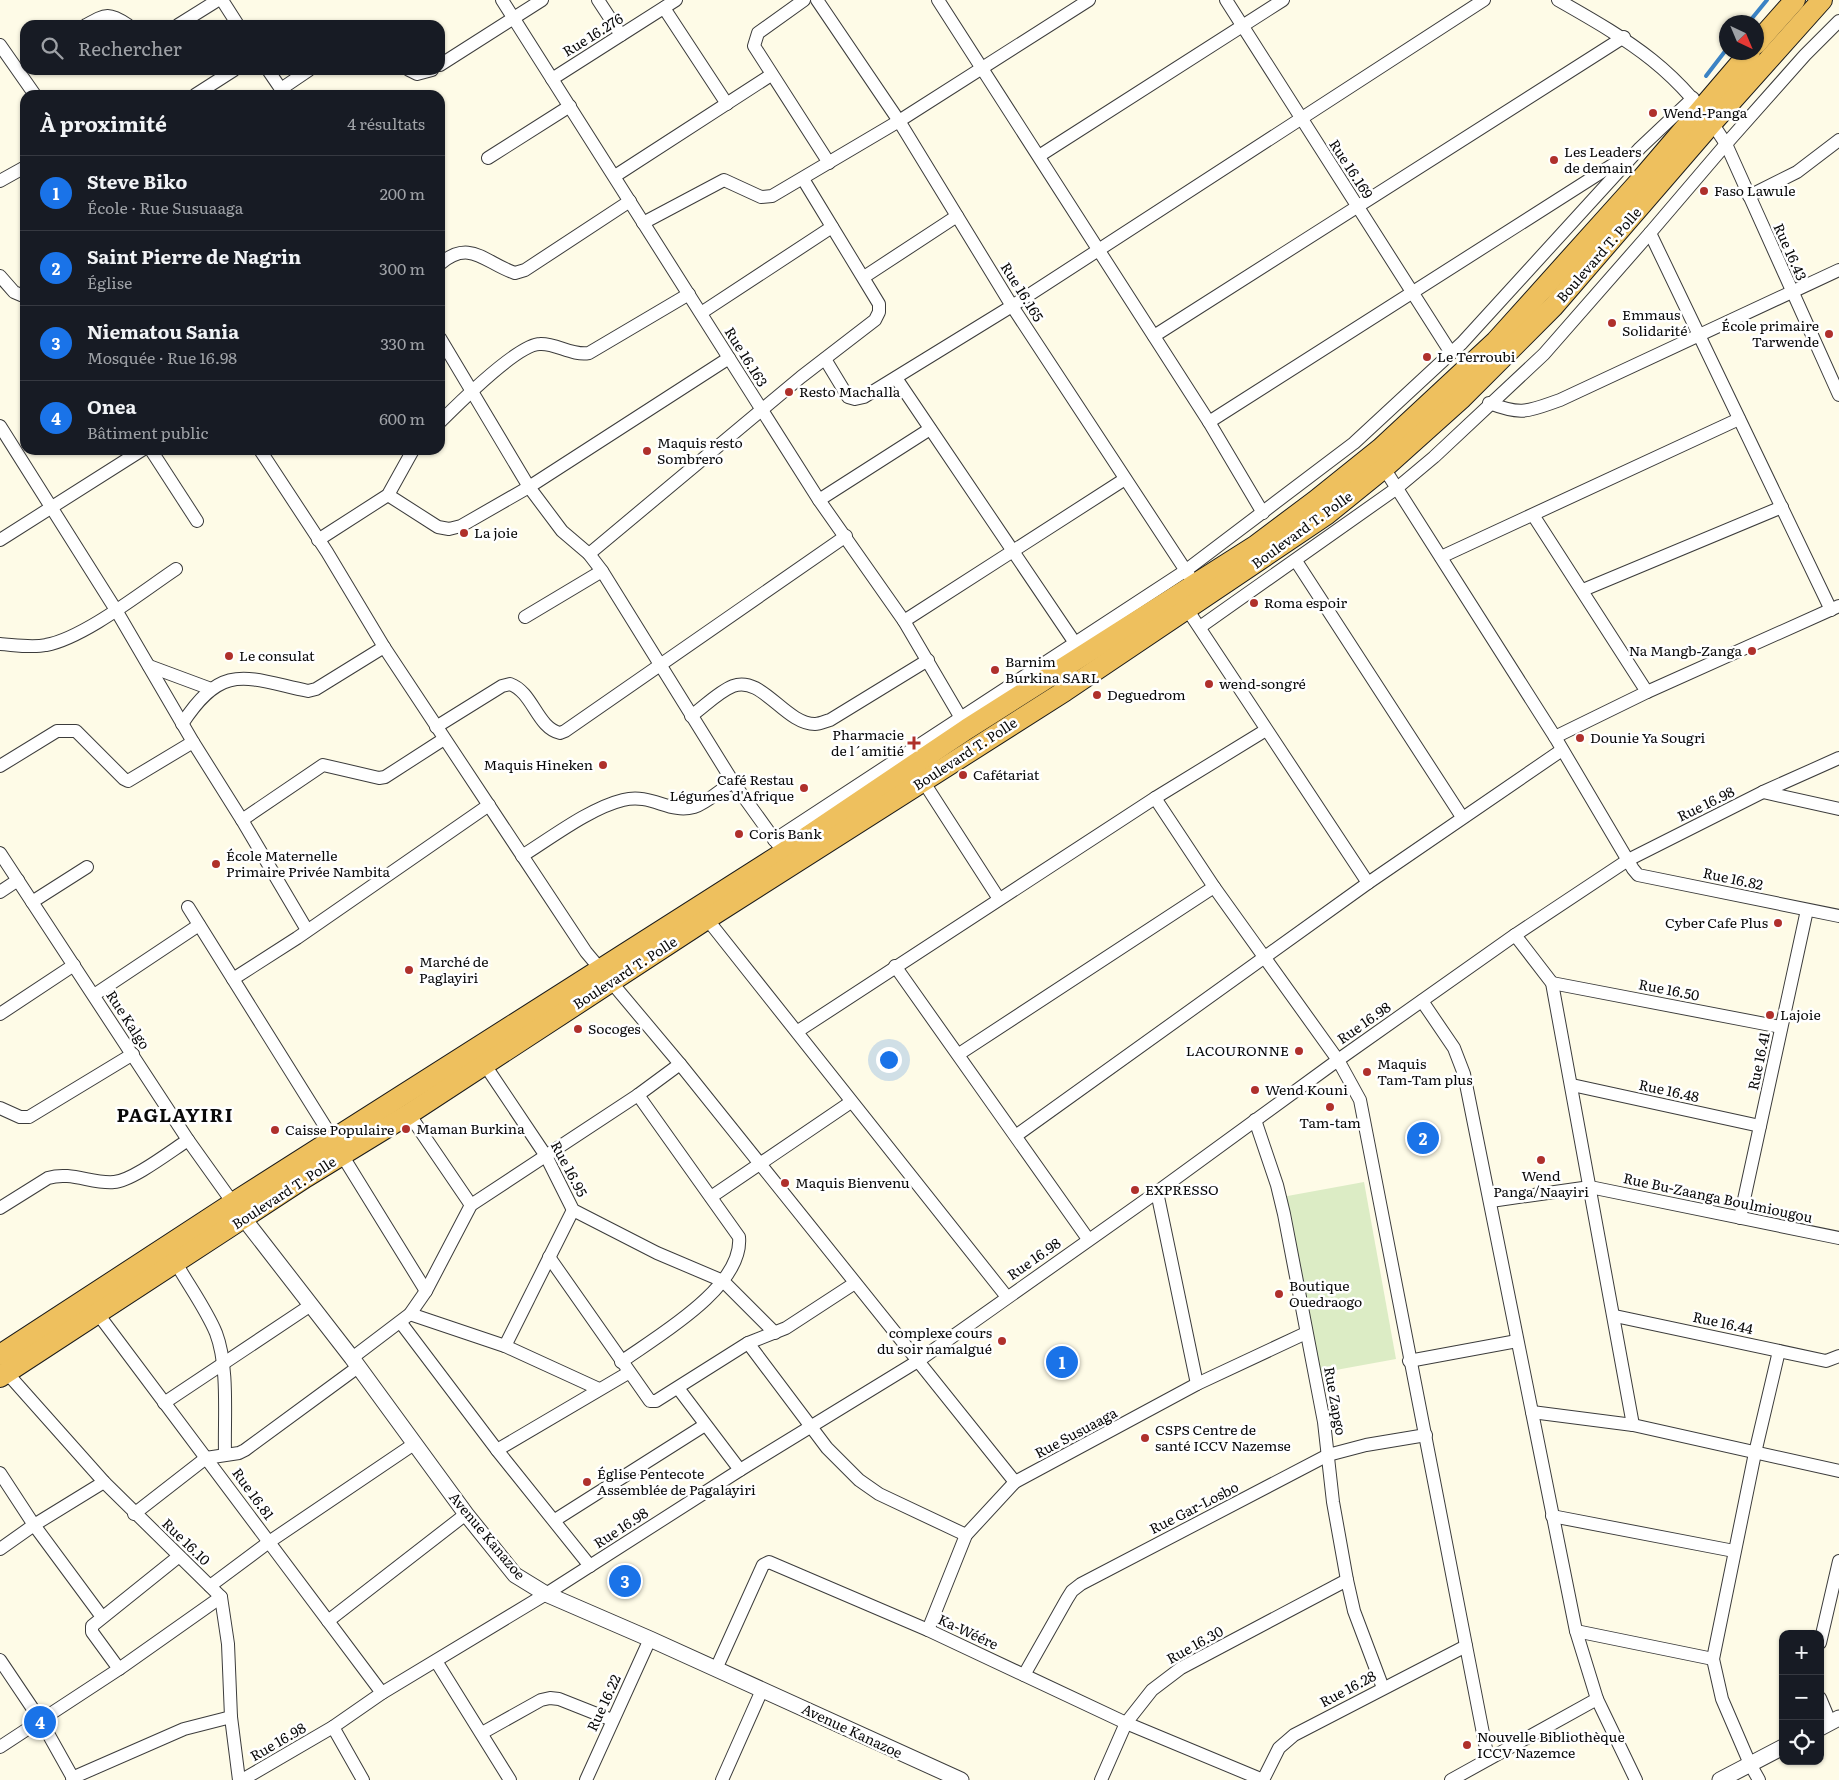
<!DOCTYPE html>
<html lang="fr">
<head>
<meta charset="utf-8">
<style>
  body { margin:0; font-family:Literata,serif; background:#242831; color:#f1f3f6 }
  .controls { position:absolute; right:15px; bottom:15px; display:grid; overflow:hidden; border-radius:10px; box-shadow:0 1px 4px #0004 }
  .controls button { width:45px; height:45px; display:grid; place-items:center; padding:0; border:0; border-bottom:1px solid #363941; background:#171b24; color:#f1f3f6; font:25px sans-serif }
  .compass { position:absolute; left:1719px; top:15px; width:45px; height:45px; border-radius:50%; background:#171b24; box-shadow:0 1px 4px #0004; rotate:136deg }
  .you { position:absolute; left:888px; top:1059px; width:18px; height:18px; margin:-12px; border:4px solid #fff; border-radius:50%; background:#1a73e8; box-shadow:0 0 0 8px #1a73e833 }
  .badge { display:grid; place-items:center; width:32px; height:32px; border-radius:50%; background:#1a73e8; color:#fff; font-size:16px; font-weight:700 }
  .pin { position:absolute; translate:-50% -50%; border:2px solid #fff; box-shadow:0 1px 5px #0006 }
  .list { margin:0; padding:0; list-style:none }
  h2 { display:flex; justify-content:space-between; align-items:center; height:65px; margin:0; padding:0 20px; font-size:21px }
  h2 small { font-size:16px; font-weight:400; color:#9ea1a6 }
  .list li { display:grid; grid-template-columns:32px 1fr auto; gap:15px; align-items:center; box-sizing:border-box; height:75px; padding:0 20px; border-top:1px solid #363941 }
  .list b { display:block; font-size:19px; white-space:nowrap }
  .list p { margin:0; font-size:16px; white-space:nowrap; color:#9ea1a6 }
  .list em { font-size:16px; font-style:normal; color:#9ea1a6 }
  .icon { flex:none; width:28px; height:28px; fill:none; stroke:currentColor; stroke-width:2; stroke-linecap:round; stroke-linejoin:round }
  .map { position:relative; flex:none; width:1839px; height:1780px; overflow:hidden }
  .search { position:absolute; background:#171b24; box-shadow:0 1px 4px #0004; left:20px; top:20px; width:425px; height:55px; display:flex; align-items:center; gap:12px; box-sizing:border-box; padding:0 18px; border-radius:15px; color:#9ea1a6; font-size:19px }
  .panel { position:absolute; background:#171b24; box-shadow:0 1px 4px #0004; left:20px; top:90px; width:425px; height:365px; border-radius:15px }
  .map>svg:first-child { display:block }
  .pitch { fill:#dcecc5 }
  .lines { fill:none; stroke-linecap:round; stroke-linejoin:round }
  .stream { stroke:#3b83c4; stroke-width:4 }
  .minor-casing { stroke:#3c3c3c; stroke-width:14 }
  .tertiary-casing { stroke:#3c3c3c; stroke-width:17 }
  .trunk-casing { stroke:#1a1a1a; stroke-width:22 }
  .minor { stroke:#fff; stroke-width:12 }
  .tertiary { stroke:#fff; stroke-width:15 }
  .trunk { stroke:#eec05e; stroke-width:20 }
  .poi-dot { fill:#af302b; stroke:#fff; stroke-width:2 }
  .labels { text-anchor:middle; stroke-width:5; stroke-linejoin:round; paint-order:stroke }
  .street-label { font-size:14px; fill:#090909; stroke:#fff }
  .poi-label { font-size:14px; fill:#090909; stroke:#fff; text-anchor:start }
  .district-label { font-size:19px; font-weight:bold; letter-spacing:1px; fill:#090909; stroke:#fff }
</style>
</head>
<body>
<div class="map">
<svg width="1839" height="1780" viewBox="0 0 1839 1780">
  <rect width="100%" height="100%" fill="#fefbe7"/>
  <polygon class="pitch" points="1364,1182 1396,1359 1314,1374 1282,1197"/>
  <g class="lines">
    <g class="stream">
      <polyline points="1749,22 1767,0"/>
      <polyline points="1706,76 1726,50"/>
    </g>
    <defs>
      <g id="minor">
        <polyline points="222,0 238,25"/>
        <polyline points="502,0 819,500 904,621 965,725"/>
        <polyline points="598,0 621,35"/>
        <polyline points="804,0 758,33 754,46 829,163"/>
        <polyline points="817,0 899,121 1012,306 1190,577"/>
        <polyline points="938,0 1209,422 1263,513"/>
        <polyline points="1226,0 1451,353"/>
        <path d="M1558,0C1632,42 1679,70 1726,144L1839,395"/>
        <polyline points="664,8 727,104"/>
        <path d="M86,25C106,14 109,12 128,25"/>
        <polyline points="178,25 218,0"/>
        <polyline points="0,45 35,95"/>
        <polyline points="440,65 542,0"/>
        <polyline points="268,70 285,95"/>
        <polyline points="409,70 417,74 432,70"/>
        <polyline points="552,79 676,0"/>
        <polyline points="281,89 309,70"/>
        <polyline points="195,95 234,70"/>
        <polyline points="1039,156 1283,0"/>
        <polyline points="488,158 570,106"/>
        <polyline points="615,176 771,75"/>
        <polyline points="0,181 25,167"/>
        <polyline points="1749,196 1797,172 1839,140"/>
        <polyline points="643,223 724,180 761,197 772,196 899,121 1089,0"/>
        <polyline points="1650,233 1831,610"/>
        <path d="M440,264C470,238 485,263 515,273L525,270L630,201"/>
        <polyline points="0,276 14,292 21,295 25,293"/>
        <polyline points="864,277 957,216"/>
        <polyline points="701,313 832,227"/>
        <polyline points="1154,336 1624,37"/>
        <polyline points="440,338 529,487 562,531 589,554 602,571 733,782 779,846"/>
        <polyline points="825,359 848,397 855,399 864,397 1012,306 1484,0"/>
        <polyline points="896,378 1075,643"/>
        <path d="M1489,403C1523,416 1528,411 1560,400L1839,270"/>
        <path d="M440,422C457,405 518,344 540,344C556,343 572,356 589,353L689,294"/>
        <polyline points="1209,422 1625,157"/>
        <polyline points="0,426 116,610 193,742 242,820 307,930"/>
        <polyline points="151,450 197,521"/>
        <polyline points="260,450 327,552 384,647 586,952 680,1064 1015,1482"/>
        <polyline points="1384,468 1555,737 1633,869 1638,875 1839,916"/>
        <polyline points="388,495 438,527 449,529 461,526 529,487 729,358"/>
        <polyline points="819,500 930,429"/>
        <polyline points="1533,515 1647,692"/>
        <polyline points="0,540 142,450"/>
        <polyline points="318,540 388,495 413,450"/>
        <polyline points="589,554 801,377 875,320 879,312 879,304 803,179"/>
        <polyline points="1441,557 1739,419"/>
        <polyline points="1296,561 1462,817"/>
        <polyline points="1583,590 1782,507"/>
        <polyline points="1187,609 1368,883"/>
        <polyline points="525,617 602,571"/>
        <polyline points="904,621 1125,479"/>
        <polyline points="1200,627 1397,488 1434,457 1544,354 1650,233 1726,144 1805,55 1839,21"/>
        <path d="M0,644C15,645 32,648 46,645C84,638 143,591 176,569"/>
        <polyline points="149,666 211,689"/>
        <path d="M691,716C704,707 718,692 733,686C762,675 785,724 815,724C820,724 826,721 830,720L928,660"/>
        <path d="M182,724C223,661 246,678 308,691L316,689L384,647"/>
        <path d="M436,727L502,686L510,684C533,692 537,728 560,733L565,731L846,536"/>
        <polyline points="1555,737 1647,692 1839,606"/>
        <polyline points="0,766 57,731 76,731 124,779 128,781 193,742"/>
        <polyline points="923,781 999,899"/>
        <polyline points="1763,792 1839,809"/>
        <polyline points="1155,798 1214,887 1338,1060 1360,1100 1488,1759"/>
        <polyline points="242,820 323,765 379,778 385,777 444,739"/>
        <polyline points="774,840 1185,571 1354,443 1462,343 1640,148 1693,98"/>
        <polyline points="0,853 188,1140 233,1203"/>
        <path d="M522,856C551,838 590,808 623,800C652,793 669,814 694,807C707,803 721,789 733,782"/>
        <polyline points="0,892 18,880"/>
        <polyline points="32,902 87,867"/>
        <polyline points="188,907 333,1139"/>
        <polyline points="707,919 1007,1297"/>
        <polyline points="1515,935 1552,983 1633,1425"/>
        <polyline points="895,966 1088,1239"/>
        <polyline points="233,979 297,938 489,805"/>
        <polyline points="1552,983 1781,1027"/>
        <polyline points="94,995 199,925"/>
        <polyline points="1422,1001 1454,1048 1464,1074 1576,1631 1597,1699 1636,1780"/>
        <polyline points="0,1014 74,965"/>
        <polyline points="798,1031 1155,798 1266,730"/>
        <polyline points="959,1054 1214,887"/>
        <polyline points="485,1065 546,1156 573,1210 657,1253 723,1281 775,1333"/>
        <polyline points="1572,1085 1760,1126"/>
        <polyline points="0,1108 20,1117 29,1117 133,1054"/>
        <polyline points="409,1114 471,1205"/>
        <polyline points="1255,1120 1277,1185 1284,1214 1324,1422 1333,1502 1347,1580 1354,1611 1383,1688"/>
        <polyline points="1017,1135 1368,883 1562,750"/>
        <polyline points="342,1155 426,1291"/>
        <polyline points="1157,1192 1197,1384"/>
        <polyline points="711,1197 851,1102"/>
        <polyline points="1491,1201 1590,1187 1839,1238"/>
        <path d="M0,1208L48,1178C71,1171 92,1184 114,1182C132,1181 171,1151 188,1140"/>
        <polyline points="1740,1218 1807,910"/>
        <polyline points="549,1257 650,1401 656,1401 748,1343"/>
        <path d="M176,1263C189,1286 206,1309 216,1333C229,1367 224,1418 225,1454"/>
        <polyline points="855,1283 786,1328 748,1343 827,1448 859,1480 879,1494 966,1535"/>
        <polyline points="98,1314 382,1693"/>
        <polyline points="410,1314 505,1346 599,1389"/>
        <polyline points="1615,1316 1826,1361 1839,1356"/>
        <polyline points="401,1323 497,1450 590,1566"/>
        <polyline points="505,1346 573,1210"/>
        <polyline points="352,1358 410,1314 426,1291 471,1205 638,1095 680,1064"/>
        <polyline points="1409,1361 1517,1341"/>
        <path d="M621,1362C656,1337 744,1287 739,1237L638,1095"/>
        <polyline points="7,1373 104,1482 221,1597 228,1644 231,1717 239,1780"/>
        <polyline points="678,1388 740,1470"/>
        <polyline points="164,1403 311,1305"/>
        <polyline points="1532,1412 1633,1425 1839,1471"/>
        <polyline points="497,1450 628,1373"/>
        <polyline points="0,1473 34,1525 102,1617"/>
        <polyline points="134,1514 206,1458 239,1453 245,1450 358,1367"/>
        <polyline points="1552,1516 1734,1551"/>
        <polyline points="555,1520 705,1425"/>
        <polyline points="0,1549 34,1525 104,1482"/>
        <polyline points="210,1586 269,1542 414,1444"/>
        <polyline points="328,1621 466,1514"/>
        <polyline points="928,1630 966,1535 1015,1482 1197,1384 1306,1333"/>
        <polyline points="1576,1631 1713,1659"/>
        <polyline points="1820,1643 1839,1561"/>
        <polyline points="0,1660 41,1721 74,1780"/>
        <polyline points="436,1661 510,1780"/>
        <polyline points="119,1669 92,1632 92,1626 178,1557"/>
        <polyline points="716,1669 763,1565 769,1562 928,1630 1126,1723 1263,1780"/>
        <polyline points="1024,1675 1067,1599 1072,1591 1081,1584 1328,1455 1366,1445 1426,1435"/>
        <polyline points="1820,1698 1830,1722"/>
        <polyline points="333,1727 363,1780"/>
        <polyline points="482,1733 541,1700 550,1698 559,1699 612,1720"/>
        <polyline points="0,1747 119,1669 221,1597"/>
        <polyline points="72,1778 184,1729 231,1717"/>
        <polyline points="242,1780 333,1727 382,1693 546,1594 740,1470 918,1361 1157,1192 1338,1060 1515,935 1628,860 1763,792 1839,758"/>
        <polyline points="586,1780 650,1639"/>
        <polyline points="722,1780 762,1690"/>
        <polyline points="1101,1780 1126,1723 1152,1690 1181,1668 1347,1580"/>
        <polyline points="1263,1780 1279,1748 1294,1735 1466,1646"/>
        <polyline points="1451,1780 1597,1699"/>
        <polyline points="1759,1780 1750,1764 1722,1699 1713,1659 1755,1453 1779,1351"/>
      </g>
      <g id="tertiary">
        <polyline points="238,1211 352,1358 466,1514 515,1575 546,1594 650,1639 961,1780"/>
        <polyline points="1820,1728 1839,1718"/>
        <polyline points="1720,1780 1783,1747"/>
      </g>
      <g id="trunk">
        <polyline points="1756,44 1795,0"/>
        <polyline points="0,1355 233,1203 783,853 967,729 1255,546 1315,501 1381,448 1496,341 1638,183 1750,52"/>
        <polyline points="0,1377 306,1177 409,1114 707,919 1065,691 1326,515 1384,468 1462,398 1553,307 1712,123 1822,0"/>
      </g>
    </defs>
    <use href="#minor" class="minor-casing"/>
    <use href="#tertiary" class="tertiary-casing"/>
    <use href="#trunk" class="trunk-casing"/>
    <use href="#minor" class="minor"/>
    <use href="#tertiary" class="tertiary"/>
    <use href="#trunk" class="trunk"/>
  </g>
  <g class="poi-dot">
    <circle cx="1653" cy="113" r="5"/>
    <circle cx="1554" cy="160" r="5"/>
    <circle cx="1704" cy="191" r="5"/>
    <circle cx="1612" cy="323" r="5"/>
    <circle cx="1829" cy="334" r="5"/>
    <circle cx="1427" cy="357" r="5"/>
    <circle cx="789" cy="392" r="5"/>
    <circle cx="647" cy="451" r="5"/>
    <circle cx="464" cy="533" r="5"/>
    <circle cx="1254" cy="603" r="5"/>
    <circle cx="1752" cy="651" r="5"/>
    <circle cx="229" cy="656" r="5"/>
    <circle cx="995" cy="670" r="5"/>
    <circle cx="1209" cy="684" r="5"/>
    <circle cx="1097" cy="695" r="5"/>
    <circle cx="1580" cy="738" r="5"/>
    <path d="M911.5 735.5h5v5h5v5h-5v5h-5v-5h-5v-5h5z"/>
    <circle cx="603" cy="765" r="5"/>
    <circle cx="963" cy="775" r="5"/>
    <circle cx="804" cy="788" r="5"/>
    <circle cx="739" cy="834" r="5"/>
    <circle cx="216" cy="864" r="5"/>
    <circle cx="1778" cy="923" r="5"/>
    <circle cx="409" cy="970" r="5"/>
    <circle cx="1770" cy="1015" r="5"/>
    <circle cx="578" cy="1029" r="5"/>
    <circle cx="1299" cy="1051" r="5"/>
    <circle cx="1367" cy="1072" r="5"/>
    <circle cx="1255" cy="1090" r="5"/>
    <circle cx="1330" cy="1107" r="5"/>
    <circle cx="406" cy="1129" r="5"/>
    <circle cx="275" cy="1130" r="5"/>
    <circle cx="1541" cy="1160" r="5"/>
    <circle cx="785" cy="1183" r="5"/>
    <circle cx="1135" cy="1190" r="5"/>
    <circle cx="1279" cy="1294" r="5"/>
    <circle cx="1002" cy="1341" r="5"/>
    <circle cx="1145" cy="1438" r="5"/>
    <circle cx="587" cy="1482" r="5"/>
    <circle cx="1467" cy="1745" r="5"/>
  </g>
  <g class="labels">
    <g class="street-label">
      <text transform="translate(593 35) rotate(-32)" y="5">Rue 16.276</text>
      <text transform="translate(1351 169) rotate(57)" y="5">Rue 16.169</text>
      <text transform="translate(1790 252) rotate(66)" y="5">Rue 16.43</text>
      <text transform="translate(1599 255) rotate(-49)" y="5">Boulevard T. Polle</text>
      <text transform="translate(1022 292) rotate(58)" y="5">Rue 16.165</text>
      <text transform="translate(746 357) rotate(58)" y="5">Rue 16.163</text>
      <text transform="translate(1302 530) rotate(-36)" y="5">Boulevard T. Polle</text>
      <text transform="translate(965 754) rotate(-33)" y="5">Boulevard T. Polle</text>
      <text transform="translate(1706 804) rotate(-26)" y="5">Rue 16.98</text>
      <text transform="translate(1733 879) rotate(12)" y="5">Rue 16.82</text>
      <text transform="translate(625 973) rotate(-33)" y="5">Boulevard T. Polle</text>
      <text transform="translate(1669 990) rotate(11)" y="5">Rue 16.50</text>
      <text transform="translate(128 1020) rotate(57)" y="5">Rue Kalgo</text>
      <text transform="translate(1364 1023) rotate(-35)" y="5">Rue 16.98</text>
      <text transform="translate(1759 1061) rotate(-78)" y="5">Rue 16.41</text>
      <text transform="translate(1669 1091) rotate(12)" y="5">Rue 16.48</text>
      <text transform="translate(569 1169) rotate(62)" y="5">Rue 16.95</text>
      <text transform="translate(284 1193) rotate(-33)" y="5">Boulevard T. Polle</text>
      <text transform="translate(1718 1198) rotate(12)" y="5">Rue Bu-Zaanga Boulmiougou</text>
      <text transform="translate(1034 1259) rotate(-35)" y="5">Rue 16.98</text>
      <text transform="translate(1723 1323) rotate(12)" y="5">Rue 16.44</text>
      <text transform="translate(1335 1401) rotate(80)" y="5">Rue Zapgo</text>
      <text transform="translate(1076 1433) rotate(-28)" y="5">Rue Susuaaga</text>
      <text transform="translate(253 1494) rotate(54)" y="5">Rue 16.81</text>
      <text transform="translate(1194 1508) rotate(-27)" y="5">Rue Gar-Losbo</text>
      <text transform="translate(621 1528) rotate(-33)" y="5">Rue 16.98</text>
      <text transform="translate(487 1536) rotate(50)" y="5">Avenue Kanazoe</text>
      <text transform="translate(186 1542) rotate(44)" y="5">Rue 16.10</text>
      <text transform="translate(968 1632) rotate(25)" y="5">Ka-Wéére</text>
      <text transform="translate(1195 1645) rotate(-29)" y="5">Rue 16.30</text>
      <text transform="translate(1348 1689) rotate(-28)" y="5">Rue 16.28</text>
      <text transform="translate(604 1703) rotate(-65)" y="5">Rue 16.22</text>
      <text transform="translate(852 1731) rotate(25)" y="5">Avenue Kanazoe</text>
      <text transform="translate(278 1742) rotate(-30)" y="5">Rue 16.98</text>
    </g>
    <g class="poi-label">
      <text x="1663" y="118">Wend-Panga</text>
      <text x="1564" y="157">Les Leaders<tspan x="1564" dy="16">de demain</tspan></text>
      <text x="1714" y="196">Faso Lawule</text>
      <text x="1622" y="320">Emmaus<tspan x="1622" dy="16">Solidarité</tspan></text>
      <text x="1819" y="331" text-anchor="end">École primaire<tspan x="1819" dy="16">Tarwende</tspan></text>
      <text x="1437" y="362">Le Terroubi</text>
      <text x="799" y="397">Resto Machalla</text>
      <text x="657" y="448">Maquis resto<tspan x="657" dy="16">Sombrero</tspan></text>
      <text x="474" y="538">La joie</text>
      <text x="1264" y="608">Roma espoir</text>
      <text x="1742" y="656" text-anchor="end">Na Mangb-Zanga</text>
      <text x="239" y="661">Le consulat</text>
      <text x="1005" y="667">Barnim<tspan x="1005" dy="16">Burkina SARL</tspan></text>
      <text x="1219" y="689">wend-songré</text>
      <text x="1107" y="700">Deguedrom</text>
      <text x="904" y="740" text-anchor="end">Pharmacie<tspan x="904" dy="16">de l´amitié</tspan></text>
      <text x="1590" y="743">Dounie Ya Sougri</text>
      <text x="593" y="770" text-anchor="end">Maquis Hineken</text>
      <text x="973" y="780">Cafétariat</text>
      <text x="794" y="785" text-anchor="end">Café Restau<tspan x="794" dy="16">Légumes d'Afrique</tspan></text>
      <text x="749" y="839">Coris Bank</text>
      <text x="226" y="861">École Maternelle<tspan x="226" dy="16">Primaire Privée Nambita</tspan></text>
      <text x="1768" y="928" text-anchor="end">Cyber Cafe Plus</text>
      <text x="419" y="967">Marché de<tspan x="419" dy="16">Paglayiri</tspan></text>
      <text x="1780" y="1020">Lajoie</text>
      <text x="588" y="1034">Socoges</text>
      <text x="1289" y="1056" text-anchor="end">LACOURONNE</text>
      <text x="1377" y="1069">Maquis<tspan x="1377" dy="16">Tam-Tam plus</tspan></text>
      <text x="1265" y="1095">Wend Kouni</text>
      <text x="1330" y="1128" text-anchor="middle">Tam-tam</text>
      <text x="416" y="1134">Maman Burkina</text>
      <text x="285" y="1135">Caisse Populaire</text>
      <text x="1541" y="1181" text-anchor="middle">Wend<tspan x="1541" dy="16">Panga/Naayiri</tspan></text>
      <text x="795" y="1188">Maquis Bienvenu</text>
      <text x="1145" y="1195">EXPRESSO</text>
      <text x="1289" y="1291">Boutique<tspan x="1289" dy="16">Ouedraogo</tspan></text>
      <text x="992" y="1338" text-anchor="end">complexe cours<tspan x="992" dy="16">du soir namalgué</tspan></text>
      <text x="1155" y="1435">CSPS Centre de<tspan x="1155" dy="16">santé ICCV Nazemse</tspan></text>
      <text x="597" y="1479">Église Pentecote<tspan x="597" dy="16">Assemblée de Pagalayiri</tspan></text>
      <text x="1477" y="1742">Nouvelle Bibliothèque<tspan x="1477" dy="16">ICCV Nazemce</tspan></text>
    </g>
    <g class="district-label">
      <text x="175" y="1122">PAGLAYIRI</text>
    </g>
  </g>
</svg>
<div class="controls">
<button>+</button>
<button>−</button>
<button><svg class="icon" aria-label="locate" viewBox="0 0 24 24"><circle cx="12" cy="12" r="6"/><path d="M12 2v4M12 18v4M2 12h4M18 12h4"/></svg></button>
</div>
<svg class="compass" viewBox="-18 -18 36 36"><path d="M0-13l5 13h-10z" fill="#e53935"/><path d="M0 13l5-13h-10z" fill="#9ea1a6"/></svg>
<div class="you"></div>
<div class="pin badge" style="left:1062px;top:1362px">1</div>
<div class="pin badge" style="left:1423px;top:1138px">2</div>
<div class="pin badge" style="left:625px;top:1581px">3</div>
<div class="pin badge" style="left:40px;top:1722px">4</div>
<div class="search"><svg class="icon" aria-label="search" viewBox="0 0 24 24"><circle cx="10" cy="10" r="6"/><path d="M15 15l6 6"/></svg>Rechercher</div>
<section class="panel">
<h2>À proximité<small>4 résultats</small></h2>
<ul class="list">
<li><span class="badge">1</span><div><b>Steve Biko</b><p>École · Rue Susuaaga</p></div><em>200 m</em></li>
<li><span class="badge">2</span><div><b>Saint Pierre de Nagrin</b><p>Église</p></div><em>300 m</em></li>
<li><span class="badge">3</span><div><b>Niematou Sania</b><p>Mosquée · Rue 16.98</p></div><em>330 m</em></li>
<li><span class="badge">4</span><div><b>Onea</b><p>Bâtiment public</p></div><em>600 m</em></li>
</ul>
</section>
</div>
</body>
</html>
